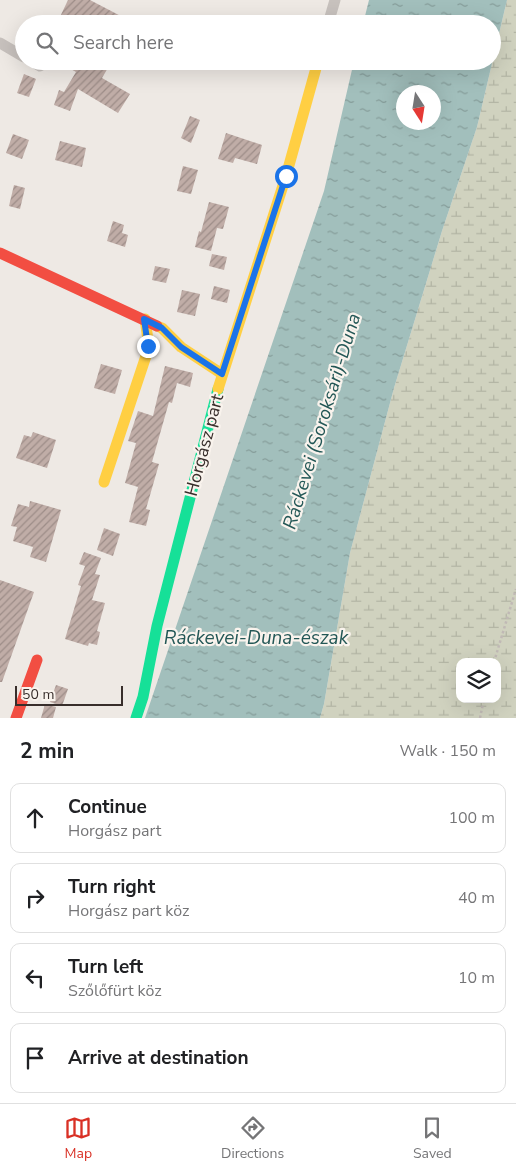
<!DOCTYPE html>
<html lang="en">
<head>
<meta charset="utf-8">
<style>
  body { margin:0; font-family:"Nunito Sans",sans-serif; background:#f2f2f2; color:#202124 }
  .controls { position:absolute; right:15px; bottom:15px; display:grid; overflow:hidden; border-radius:10px; box-shadow:0 5px 20px #0002 }
  .controls button { width:45px; height:45px; display:grid; place-items:center; padding:0; border:0; border-bottom:1px solid #e0e0e0; background:#fff; color:#202124; font:25px sans-serif }
  .compass { position:absolute; left:396px; top:85px; width:45px; height:45px; border-radius:50%; background:#fff; box-shadow:0 5px 20px #0002; rotate:168deg }
  .scale { position:absolute; left:15px; bottom:12px; width:108px; box-sizing:border-box; padding-left:5px; border:2px solid #382e2b; border-top:0; font-size:14px; line-height:18px; white-space:nowrap; color:#382e2b; -webkit-text-stroke:4px #f9f3ed; paint-order:stroke }
  .stop { position:absolute; width:15px; height:15px; margin:-11px; border:4px solid #1a73e8; border-radius:50%; background:#fff }
  .stop.end { background:#1a73e8; border-color:#fff; box-shadow:0 1px 5px #0008 }
  .list { margin:0; padding:0; list-style:none }
  h2 { display:flex; justify-content:space-between; align-items:center; height:65px; margin:0; padding:0 20px; font-size:21px }
  h2 small { font-size:16px; font-weight:400; color:#757577 }
  .list li { display:grid; grid-template-columns:32px 1fr auto; gap:15px; align-items:center; box-sizing:border-box; height:70px; margin:0 10px 10px; padding:0 10px; border:1px solid #e0e0e0; border-radius:10px }
  .list b { display:block; font-size:19px; white-space:nowrap }
  .list p { margin:0; font-size:16px; white-space:nowrap; color:#757577 }
  .list em { font-size:16px; font-style:normal; color:#757577 }
  .icon { flex:none; width:28px; height:28px; fill:none; stroke:currentColor; stroke-width:2; stroke-linecap:round; stroke-linejoin:round }
  .map { position:relative; flex:none; width:516px; height:718px; overflow:hidden }
  .search { position:absolute; background:#fff; box-shadow:0 5px 20px #0002; left:15px; right:15px; top:15px; height:55px; display:flex; align-items:center; gap:12px; box-sizing:border-box; padding:0 18px; border-radius:28px; color:#757577; font-size:19px }
  .sheet { height:385px; background:#fff }
  nav { display:flex; justify-content:space-around; align-items:center; box-sizing:border-box; height:70px; border-top:1px solid #e0e0e0; background:#fff; font-size:14px; color:#757577 }
  nav a { display:grid; justify-items:center; gap:2px }
  nav .on { color:#d93025 }
  .map>svg:first-child { display:block }
  .wetland { fill:url(#wetland-marsh); fill-rule:evenodd }
  .water { fill:url(#water-ripples); fill-rule:evenodd }
  .building { fill:url(#building-hatch) }
  .lines { fill:none; stroke-linecap:round; stroke-linejoin:round }
  .path { stroke:#c0b9b5; stroke-width:2.5; stroke-dasharray:2.5 2.5; stroke-linecap:butt }
  .street { stroke:#c7c1bd; stroke-width:11 }
  .fast { stroke:#16e098; stroke-width:11 }
  .slow { stroke:#ffcf43; stroke-width:11 }
  .jam { stroke:#f24e42; stroke-width:11 }
  .route { stroke:#1a73e8; stroke-width:6 }
  .labels { text-anchor:middle; stroke-width:4.5; stroke-linejoin:round; paint-order:stroke }
  .street-label { font-size:18px; fill:#382e2b; stroke:#f9f3ed }
  .water-label { font-size:19px; font-style:italic; fill:#235756; stroke:#f9f3ed }
</style>
</head>
<body>
<div class="map">
<svg width="516" height="718" viewBox="0 0 516 718">
  <defs>
    <pattern id="wetland-marsh" width="20" height="14" patternUnits="userSpaceOnUse" patternTransform="scale(1.25)"><rect width="20" height="14" fill="#d0d2bf"/><path d="M1 5h8M5 5V1M11 12h8M15 12V8" fill="none" stroke="#b3b5a4"/></pattern>
    <pattern id="water-ripples" width="26" height="14" patternUnits="userSpaceOnUse" patternTransform="scale(1.25)"><rect width="26" height="14" fill="#a2bfbc"/><path d="M2 4q2-2 4 0t4 0M15 11q2-2 4 0t4 0" fill="none" stroke="#859c99"/></pattern>
    <pattern id="building-hatch" width="6" height="6" patternUnits="userSpaceOnUse" patternTransform="scale(1.25)"><rect width="6" height="6" fill="#c0ada7"/><path d="M-1 1l2-2M0 6l6-6M5 7l2-2" fill="none" stroke="#9d8d88"/></pattern>
  </defs>
  <rect width="100%" height="100%" fill="#eee9e4"/>
  <path class="wetland" d="M507,0H516V718H320L324,704L350,553L394,388L442,231L477,127ZM460,662H497V699H460Z"/>
  <path class="water" d="M369,0H507L477,127L442,231L394,388L350,553L324,704L320,718H145L324,191L354,61H492V24H363ZM404,92H434V122H404Z"/>
  <g class="building">
    <polygon points="68,0 90,0 136,24 69,24 59,19"/>
    <polygon points="57,61 101,61 109,66 102,78 130,94 118,113 78,89 70,111 54,105 59,90 64,92 76,72"/>
    <polygon points="24,74 36,79 29,97 17,93"/>
    <polygon points="190,116 200,120 191,143 181,138"/>
    <polygon points="226,133 262,145 257,164 235,158 233,163 218,159"/>
    <polygon points="13,134 29,140 22,159 6,153"/>
    <polygon points="60,141 86,148 82,167 55,160"/>
    <polygon points="183,166 198,170 191,194 177,191"/>
    <polygon points="14,185 25,188 20,209 9,206"/>
    <polygon points="209,202 229,207 223,229 217,228 211,251 195,247 199,231 201,232"/>
    <polygon points="113,221 124,225 122,233 128,235 125,247 107,241"/>
    <polygon points="212,254 227,257 224,270 209,266"/>
    <polygon points="155,266 170,269 166,283 152,280"/>
    <polygon points="214,286 230,290 227,303 211,299"/>
    <polygon points="182,290 200,294 195,316 177,312"/>
    <polygon points="101,364 122,370 115,394 94,388"/>
    <polygon points="165,366 193,373 190,387 177,383 172,403 169,402 152,462 159,464 146,509 150,510 146,526 129,522 138,487 125,483 136,443 128,441 138,411 153,416"/>
    <polygon points="33,432 56,440 47,468 16,458 24,435 31,437"/>
    <polygon points="30,501 61,510 46,562 30,557 33,547 13,541 17,527 11,526 18,504 29,507"/>
    <polygon points="104,528 120,534 113,556 97,550"/>
    <polygon points="84,552 101,558 95,574 100,575 92,600 105,603 97,631 100,632 97,645 89,643 88,646 65,639 81,586 78,585 85,566 79,564"/>
    <polygon points="0,580 34,592 2,682 0,682"/>
    <polygon points="56,685 68,689 62,706 50,702"/>
    <polygon points="45,704 56,707 53,718 41,718"/>
  </g>
  <g class="lines">
    <g class="path">
      <polyline points="494,662 516,589"/>
      <polyline points="480,718 484,699"/>
    </g>
    <g class="street">
      <polyline points="328,24 335,0"/>
      <polyline points="0,43 24,57"/>
      <polyline points="32,61 40,66"/>
    </g>
    <polyline class="fast" points="136,718 143,697 157,626 218,389"/>
    <g class="slow">
      <polyline points="157,326 162,328 181,347 222,374"/>
      <polyline points="218,389 286,176 318,61"/>
      <polyline points="104,482 147,353 148,340 145,319"/>
    </g>
    <g class="jam">
      <polyline points="0,253 157,326"/>
      <polyline points="16,718 37,660"/>
    </g>
  </g>
  <g class="lines">
    <polyline class="route" points="148,346 144,319 162,328 181,347 222,374 286,176"/>
  </g>
  <g class="labels">
    <g class="street-label">
      <text transform="translate(204 445) rotate(-75)" y="6">Horgász part</text>
    </g>
    <g class="water-label">
      <text transform="translate(321 421) rotate(-73)" y="7">Ráckevei (Soroksári)-Duna</text>
      <text x="256" y="644">Ráckevei-Duna-észak</text>
    </g>
  </g>
</svg>
<div class="controls">
<button><svg class="icon" aria-label="layers" viewBox="0 0 24 24"><path d="M12 4l9 5-9 5-9-5zM3 14l9 5 9-5"/></svg></button>
</div>
<svg class="compass" viewBox="-18 -18 36 36"><path d="M0-13l5 13h-10z" fill="#e53935"/><path d="M0 13l5-13h-10z" fill="#757577"/></svg>
<div class="scale">50 m</div>
<div class="stop" style="left:286px;top:176px"></div>
<div class="stop end" style="left:148px;top:346px"></div>
<div class="search"><svg class="icon" aria-label="search" viewBox="0 0 24 24"><circle cx="10" cy="10" r="6"/><path d="M15 15l6 6"/></svg>Search here</div>
</div>
<section class="sheet">
<h2>2 min<small>Walk · 150 m</small></h2>
<ul class="list">
<li><svg class="icon" aria-label="ahead" viewBox="0 0 24 24"><path d="M12 20V5M6 11l6-6 6 6"/></svg><div><b>Continue</b><p>Horgász part</p></div><em>100 m</em></li>
<li><svg class="icon" aria-label="right" viewBox="0 0 24 24"><path d="M7 20v-9h11M14 6l5 5-5 5"/></svg><div><b>Turn right</b><p>Horgász part köz</p></div><em>40 m</em></li>
<li><svg class="icon" aria-label="left" viewBox="0 0 24 24"><path d="M17 20v-9H6M10 6l-5 5 5 5"/></svg><div><b>Turn left</b><p>Szőlőfürt köz</p></div><em>10 m</em></li>
<li><svg class="icon" aria-label="arrive" viewBox="0 0 24 24"><path d="M6 21V4h12l-3 4 3 4H6"/></svg><div><b>Arrive at destination</b></div></li>
</ul>
</section>
<nav>
<a class="on"><svg class="icon" aria-label="map" viewBox="0 0 24 24"><path d="M3 6l6-2 6 2 6-2v14l-6 2-6-2-6 2zM9 4v14M15 6v14"/></svg>Map</a>
<a><svg class="icon" aria-label="directions" viewBox="0 0 24 24"><path d="M12 3l9 9-9 9-9-9zM9 14v-3h6M13 9l2 2-2 2"/></svg>Directions</a>
<a><svg class="icon" aria-label="saved" viewBox="0 0 24 24"><path d="M7 4h10v16l-5-4-5 4z"/></svg>Saved</a>
</nav>
</body>
</html>
